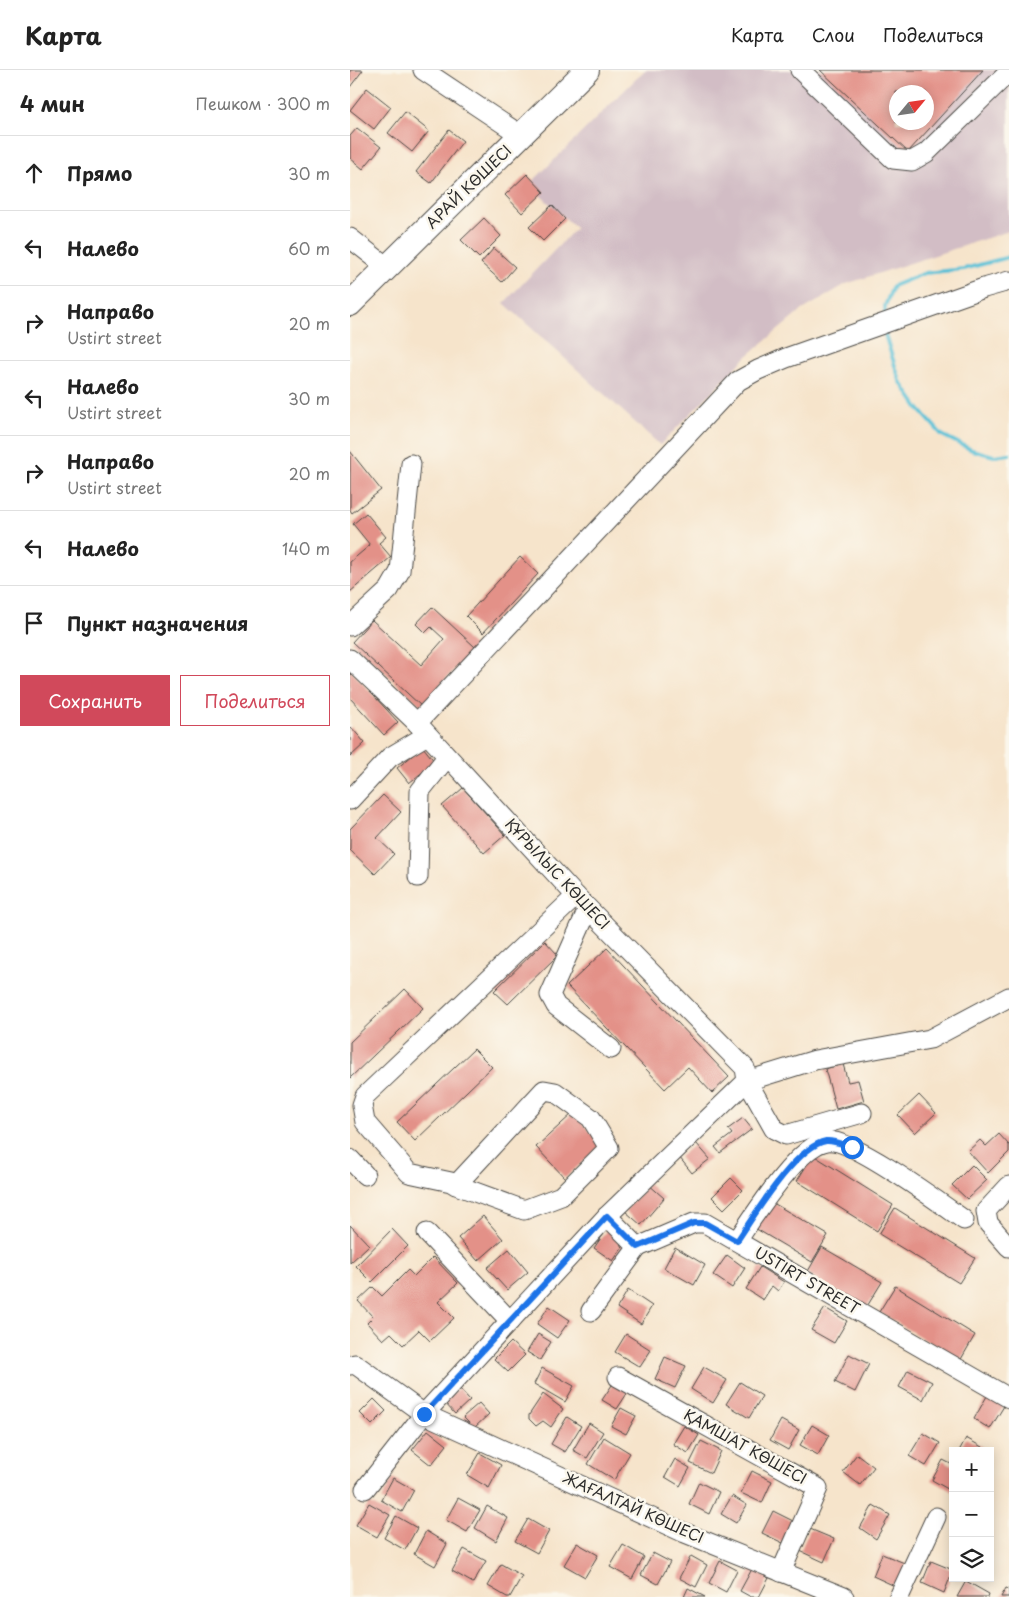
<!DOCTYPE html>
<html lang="ru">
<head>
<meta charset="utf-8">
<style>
  body { margin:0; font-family:"Playpen Sans",sans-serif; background:#f6f6f6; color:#222 }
  .controls { position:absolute; right:15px; bottom:15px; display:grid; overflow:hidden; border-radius:0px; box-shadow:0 2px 12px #0003 }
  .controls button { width:45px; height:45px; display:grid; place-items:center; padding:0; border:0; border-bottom:1px solid #e0e0e0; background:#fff; color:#222; font:25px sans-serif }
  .compass { position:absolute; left:539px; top:15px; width:45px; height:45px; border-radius:50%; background:#fff; box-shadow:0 2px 12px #0003; rotate:61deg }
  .stop { position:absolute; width:15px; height:15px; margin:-11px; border:4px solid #1a73e8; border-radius:50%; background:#fff }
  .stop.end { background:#1a73e8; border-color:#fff; box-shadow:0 1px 5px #0008 }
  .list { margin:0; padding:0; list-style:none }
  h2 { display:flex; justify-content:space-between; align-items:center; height:65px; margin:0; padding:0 20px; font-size:21px }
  h2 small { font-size:16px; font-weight:400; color:#767676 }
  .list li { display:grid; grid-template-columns:32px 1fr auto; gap:15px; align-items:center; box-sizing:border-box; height:75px; padding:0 20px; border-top:1px solid #e0e0e0 }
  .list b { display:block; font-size:19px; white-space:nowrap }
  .list p { margin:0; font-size:16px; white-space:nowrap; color:#767676 }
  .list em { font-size:16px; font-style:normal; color:#767676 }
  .actions { display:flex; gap:10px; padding:15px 20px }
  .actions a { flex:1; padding:11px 0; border:1px solid #d1495b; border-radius:0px; text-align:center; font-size:18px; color:#d1495b }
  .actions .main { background:#d1495b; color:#fff }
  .icon { flex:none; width:28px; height:28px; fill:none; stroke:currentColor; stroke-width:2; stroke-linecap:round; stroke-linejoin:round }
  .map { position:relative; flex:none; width:659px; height:1527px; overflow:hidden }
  header { display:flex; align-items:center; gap:30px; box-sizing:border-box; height:70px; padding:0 25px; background:#fff; border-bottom:1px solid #e0e0e0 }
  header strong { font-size:24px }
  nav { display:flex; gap:28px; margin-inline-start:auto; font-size:18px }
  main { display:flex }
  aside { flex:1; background:#fff }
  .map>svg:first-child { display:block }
  .industrial { fill:#d2bdc5; fill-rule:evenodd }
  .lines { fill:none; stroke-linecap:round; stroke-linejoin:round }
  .stream { stroke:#59c0d6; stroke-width:4 }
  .building { fill:#e39188; fill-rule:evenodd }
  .minor-casing { stroke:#494743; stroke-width:21 }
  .major-casing { stroke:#494743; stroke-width:26 }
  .minor { stroke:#fff; stroke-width:19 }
  .major { stroke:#fff; stroke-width:24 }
  .route { stroke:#1a73e8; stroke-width:6 }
  .labels { text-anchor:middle; stroke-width:5; stroke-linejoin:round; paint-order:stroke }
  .street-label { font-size:15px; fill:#2b2b2b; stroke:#fbf7ec }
</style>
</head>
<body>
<header>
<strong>Карта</strong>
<nav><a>Карта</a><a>Слои</a><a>Поделиться</a></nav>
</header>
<main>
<aside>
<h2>4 мин<small>Пешком · 300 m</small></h2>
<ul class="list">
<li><svg class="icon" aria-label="ahead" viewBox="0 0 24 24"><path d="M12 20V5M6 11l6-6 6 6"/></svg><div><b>Прямо</b></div><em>30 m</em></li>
<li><svg class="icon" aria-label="left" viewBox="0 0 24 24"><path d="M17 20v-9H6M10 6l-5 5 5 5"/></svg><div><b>Налево</b></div><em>60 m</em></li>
<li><svg class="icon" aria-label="right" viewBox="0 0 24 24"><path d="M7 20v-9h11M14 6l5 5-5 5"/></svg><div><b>Направо</b><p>Ustirt street</p></div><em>20 m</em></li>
<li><svg class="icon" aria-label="left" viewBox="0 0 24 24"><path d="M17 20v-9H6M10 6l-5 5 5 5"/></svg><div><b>Налево</b><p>Ustirt street</p></div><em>30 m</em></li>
<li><svg class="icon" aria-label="right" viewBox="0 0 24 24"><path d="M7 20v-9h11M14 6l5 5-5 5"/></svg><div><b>Направо</b><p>Ustirt street</p></div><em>20 m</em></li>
<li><svg class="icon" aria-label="left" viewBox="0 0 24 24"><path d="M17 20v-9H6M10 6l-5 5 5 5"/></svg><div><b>Налево</b></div><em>140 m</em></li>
<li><svg class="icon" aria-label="arrive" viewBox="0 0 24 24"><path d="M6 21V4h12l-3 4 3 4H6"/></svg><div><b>Пункт назначения</b></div></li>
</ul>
<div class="actions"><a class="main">Сохранить</a><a>Поделиться</a></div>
</aside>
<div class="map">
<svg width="659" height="1527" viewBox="0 0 659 1527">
  <rect width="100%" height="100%" fill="#fbf7ec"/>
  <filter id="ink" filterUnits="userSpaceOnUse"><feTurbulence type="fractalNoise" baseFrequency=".02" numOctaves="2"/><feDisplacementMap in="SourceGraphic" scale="10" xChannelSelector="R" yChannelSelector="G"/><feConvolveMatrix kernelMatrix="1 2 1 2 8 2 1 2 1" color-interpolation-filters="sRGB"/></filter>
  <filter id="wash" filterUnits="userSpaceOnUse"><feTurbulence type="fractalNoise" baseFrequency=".0096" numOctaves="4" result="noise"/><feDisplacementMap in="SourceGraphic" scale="20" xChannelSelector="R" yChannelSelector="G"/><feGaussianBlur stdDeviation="1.12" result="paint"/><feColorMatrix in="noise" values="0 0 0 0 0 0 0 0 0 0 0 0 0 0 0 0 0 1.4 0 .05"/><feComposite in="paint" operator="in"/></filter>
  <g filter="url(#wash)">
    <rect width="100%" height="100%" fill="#f6e4cb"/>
    <path class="industrial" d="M295,0H659V161L496,214L451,241L397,286L310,375L154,233L226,158L179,115ZM546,22H576V52H546Z"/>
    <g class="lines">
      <g class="stream">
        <polyline points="535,246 535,236 543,216 575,203 614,199 659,187"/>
        <polyline points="535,258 535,265 550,311 569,339 592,365 622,380 644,386 659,384"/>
      </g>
    </g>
    <g id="blocks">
      <g class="building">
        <polygon points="0,0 13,0 0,17"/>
        <path d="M470,0H633L558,82ZM546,22H576V52H546Z"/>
        <polygon points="17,18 41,37 24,59 0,40"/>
        <polygon points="55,42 79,61 62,82 38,63"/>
        <polygon points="7,58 31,77 13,99 0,88 0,66"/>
        <polygon points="99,60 113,71 81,113 66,102"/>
        <polygon points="177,104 194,122 172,143 155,125"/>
        <polygon points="202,135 215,149 193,171 179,157"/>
        <polygon points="134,148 151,166 129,188 111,170"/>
        <polygon points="144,178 165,197 152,212 131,193"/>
        <polygon points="0,381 31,420 2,443 0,440"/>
        <polygon points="16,443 36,467 29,473 41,487 0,522 0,492 20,475 3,454"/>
        <polygon points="170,487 188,504 133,563 116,546"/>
        <polygon points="82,537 125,577 71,636 2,572 22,550 71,595 94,569 81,557 75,563 66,554"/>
        <polygon points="0,600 48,652 34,665 0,628"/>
        <polygon points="1,657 15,673 0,687 0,658"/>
        <polygon points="73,677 85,692 59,713 47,698"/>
        <polygon points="113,718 155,765 134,783 92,736"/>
        <polygon points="33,725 51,742 27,768 44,784 25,804 0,780 0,759"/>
        <polygon points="195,871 208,885 158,934 144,921"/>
        <polygon points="257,878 379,1007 362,1023 338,997 315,1019 217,916"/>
        <polygon points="55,919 73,938 0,1008 0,972"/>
        <polygon points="124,979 142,997 65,1071 47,1052"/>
        <polygon points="493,994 498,1012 508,1010 514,1031 486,1039 475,999"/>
        <polygon points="569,1025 586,1043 565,1063 548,1045"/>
        <polygon points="223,1043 252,1075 215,1108 186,1077"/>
        <polygon points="393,1048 402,1059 370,1083 365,1077 382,1064 378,1059"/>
        <polygon points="649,1064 659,1075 659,1082 638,1103 618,1081 630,1070 636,1076"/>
        <polygon points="346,1073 360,1089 342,1103 329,1087"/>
        <polygon points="463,1085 543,1135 527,1161 447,1111"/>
        <polygon points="622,1095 637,1110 617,1129 602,1115"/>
        <polygon points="381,1108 393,1120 374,1139 362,1127"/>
        <polygon points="298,1114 314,1128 291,1155 275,1141"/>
        <polygon points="418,1130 478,1165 462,1192 403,1157"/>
        <polygon points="545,1138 625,1188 609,1213 529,1164"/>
        <polygon points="133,1146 153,1169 128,1191 108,1168"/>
        <polygon points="0,1155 19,1175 0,1193"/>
        <polygon points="258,1158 277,1171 263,1191 244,1178"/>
        <polygon points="42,1159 58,1176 22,1212 6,1196"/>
        <polygon points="325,1177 355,1195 344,1215 314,1198"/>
        <polygon points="472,1177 532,1212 516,1238 457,1203"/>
        <polygon points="159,1179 178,1202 157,1220 137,1198"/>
        <polygon points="377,1185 395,1198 382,1218 363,1205"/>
        <polygon points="83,1187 108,1213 88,1232 104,1248 80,1271 69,1260 53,1275 41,1263 33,1270 17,1253 23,1247 8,1231 23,1217 32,1226 58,1200 64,1206"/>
        <polygon points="410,1197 434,1212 428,1221 422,1216 413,1230 396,1219"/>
        <polygon points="545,1216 625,1265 610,1291 529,1242"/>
        <polygon points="278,1220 302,1236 291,1254 267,1238"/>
        <polygon points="199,1236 220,1250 207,1268 187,1254"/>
        <polygon points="475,1238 497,1251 484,1273 461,1260"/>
        <polygon points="188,1264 201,1272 190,1290 177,1282"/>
        <polygon points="276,1264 301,1280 290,1297 265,1282"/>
        <polygon points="161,1272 175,1285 158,1302 144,1289"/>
        <polygon points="499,1284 519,1294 505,1322 485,1312"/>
        <polygon points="315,1287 336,1296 325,1318 305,1309"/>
        <polygon points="354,1297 377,1310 363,1333 341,1319"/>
        <polygon points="192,1298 224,1316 215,1332 184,1314"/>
        <polygon points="558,1300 582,1312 573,1330 549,1317"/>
        <polygon points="264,1312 278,1322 267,1339 252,1330"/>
        <polygon points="390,1312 412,1326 399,1348 376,1334"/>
        <polygon points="109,1318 120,1330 105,1344 94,1332"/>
        <polygon points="193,1324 213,1339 201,1357 193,1351 186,1356 179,1349 179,1345"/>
        <polygon points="637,1326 654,1336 640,1359 624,1349"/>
        <polygon points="24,1329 36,1341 22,1355 10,1343"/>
        <polygon points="129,1333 139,1344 124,1358 113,1347"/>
        <polygon points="271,1338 286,1346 276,1364 261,1356"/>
        <polygon points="217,1347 231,1356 215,1382 201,1374"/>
        <polygon points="431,1350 449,1360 438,1380 420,1370"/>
        <polygon points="239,1353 253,1362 237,1388 223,1380"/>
        <polygon points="462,1355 479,1365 468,1385 450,1375"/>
        <polygon points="334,1356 349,1365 338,1383 323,1374"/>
        <polygon points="78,1360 97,1375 81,1395 62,1380"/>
        <polygon points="573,1363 590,1373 576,1396 559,1386"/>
        <polygon points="254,1367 280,1383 264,1410 238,1394"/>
        <polygon points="616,1368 632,1377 630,1381 609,1381"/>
        <polygon points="351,1371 371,1381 361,1403 340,1393"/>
        <polygon points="130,1383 151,1395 139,1418 117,1405"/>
        <polygon points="507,1384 524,1397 510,1415 493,1402"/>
        <polygon points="325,1389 340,1398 330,1416 315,1407"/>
        <polygon points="593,1390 603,1395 603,1422 582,1410"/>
        <polygon points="402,1401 422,1411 412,1433 391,1423"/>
        <polygon points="43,1408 64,1420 52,1442 31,1430"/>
        <polygon points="349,1412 369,1422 359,1444 339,1434"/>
        <polygon points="382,1426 397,1435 386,1453 371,1444"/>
        <polygon points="108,1428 130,1440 117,1462 96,1450"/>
        <polygon points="19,1433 40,1445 27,1467 6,1455"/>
        <polygon points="523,1435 540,1445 526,1469 510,1458"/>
        <polygon points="137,1436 158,1448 146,1471 125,1458"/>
        <polygon points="423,1441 443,1451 433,1473 412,1463"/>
        <polygon points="46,1446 67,1458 55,1480 34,1468"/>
        <polygon points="178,1449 199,1461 187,1483 165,1471"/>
        <polygon points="460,1459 484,1469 474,1492 450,1481"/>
        <polygon points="76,1461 97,1474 85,1496 64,1484"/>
        <polygon points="227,1473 248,1485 235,1507 214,1495"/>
        <polygon points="273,1475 294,1487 282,1509 260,1497"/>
        <polygon points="114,1479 136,1491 123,1513 102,1501"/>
        <polygon points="303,1483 320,1492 308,1514 291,1505"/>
        <polygon points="532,1484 557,1494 547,1517 523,1506"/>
        <polygon points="341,1486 357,1495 346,1517 329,1508"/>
        <polygon points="370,1491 387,1500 376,1522 359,1513"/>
        <polygon points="581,1491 603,1500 594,1523 572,1513"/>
        <polygon points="151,1494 172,1506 160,1527 157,1527 138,1516"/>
        <polygon points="402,1499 419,1508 409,1527 401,1527 390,1521"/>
        <polygon points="616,1511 639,1524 638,1527 607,1527"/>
        <polygon points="338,1518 355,1527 334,1527"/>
        <polygon points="656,1518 659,1519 659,1527 651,1527"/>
      </g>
    </g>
  </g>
  <g filter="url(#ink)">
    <use href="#blocks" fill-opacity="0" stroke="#494743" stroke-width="1"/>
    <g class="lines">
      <defs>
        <g id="minor">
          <polyline points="73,0 172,66"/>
          <polyline points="450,0 543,89 562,91 576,83 659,2"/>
          <polyline points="0,168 37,197"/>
          <polyline points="0,556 39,520 50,501 61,394"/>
          <polyline points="0,589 67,653 226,826 395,998 397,1011 257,1146 74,1344 15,1419"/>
          <polyline points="67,653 388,311 408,300 436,288 634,218 659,211"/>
          <polyline points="0,730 40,687 77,665"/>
          <polyline points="68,807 70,721 97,687"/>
          <polyline points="238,839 200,925 206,936 261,979"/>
          <polyline points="512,1043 436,1065 424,1059 397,1011 465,990 580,969 659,927"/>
          <polyline points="0,1089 15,1105"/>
          <polyline points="106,1115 194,1020 205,1022 241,1048 259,1078 211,1126 174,1140 106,1115 101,1112 59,1103 15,1052 12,1035 15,1026 226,826"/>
          <polyline points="659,1116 636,1141 638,1153 659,1177"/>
          <polyline points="257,1146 288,1177 344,1153 355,1153 659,1328"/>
          <polyline points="77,1163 160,1251"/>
          <path d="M387,1171C403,1147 448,1075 477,1071C502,1068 590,1133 614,1150"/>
          <polyline points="241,1241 288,1177"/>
          <polyline points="0,1295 5,1294 74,1344 335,1463 494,1527"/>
          <polyline points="268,1307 468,1418 431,1502"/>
          <polyline points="549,1527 586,1447"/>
        </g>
        <polyline id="major" points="0,234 237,0"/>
      </defs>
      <use href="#minor" class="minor-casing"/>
      <use href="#major" class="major-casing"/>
      <use href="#minor" class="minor"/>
      <use href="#major" class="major"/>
    </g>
  </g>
  <g class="lines" filter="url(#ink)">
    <path class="route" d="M74,1344L257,1146L288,1177L344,1153H355L387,1171C404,1146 446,1076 476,1071C484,1070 494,1075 502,1077"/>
  </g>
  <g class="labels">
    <g class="street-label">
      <text transform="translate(119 117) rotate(-44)" y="5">АРАЙ КӨШЕСІ</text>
      <text transform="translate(207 804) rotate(47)" y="5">ҚҰРЫЛЫС КӨШЕСІ</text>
      <text transform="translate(457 1211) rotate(30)" y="5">USTIRT STREET</text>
      <text transform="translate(395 1377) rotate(29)" y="5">ҚАМШАТ КӨШЕСІ</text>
      <text transform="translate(283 1438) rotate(24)" y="5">ЖАҒАЛТАЙ КӨШЕСІ</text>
    </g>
  </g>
</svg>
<div class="controls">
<button>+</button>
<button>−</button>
<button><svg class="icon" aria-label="layers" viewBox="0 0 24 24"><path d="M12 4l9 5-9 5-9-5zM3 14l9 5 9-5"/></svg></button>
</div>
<svg class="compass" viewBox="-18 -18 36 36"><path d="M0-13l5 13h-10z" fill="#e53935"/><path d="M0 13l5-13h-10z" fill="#767676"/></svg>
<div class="stop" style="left:502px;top:1077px"></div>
<div class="stop end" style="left:74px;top:1344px"></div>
</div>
</main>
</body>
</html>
